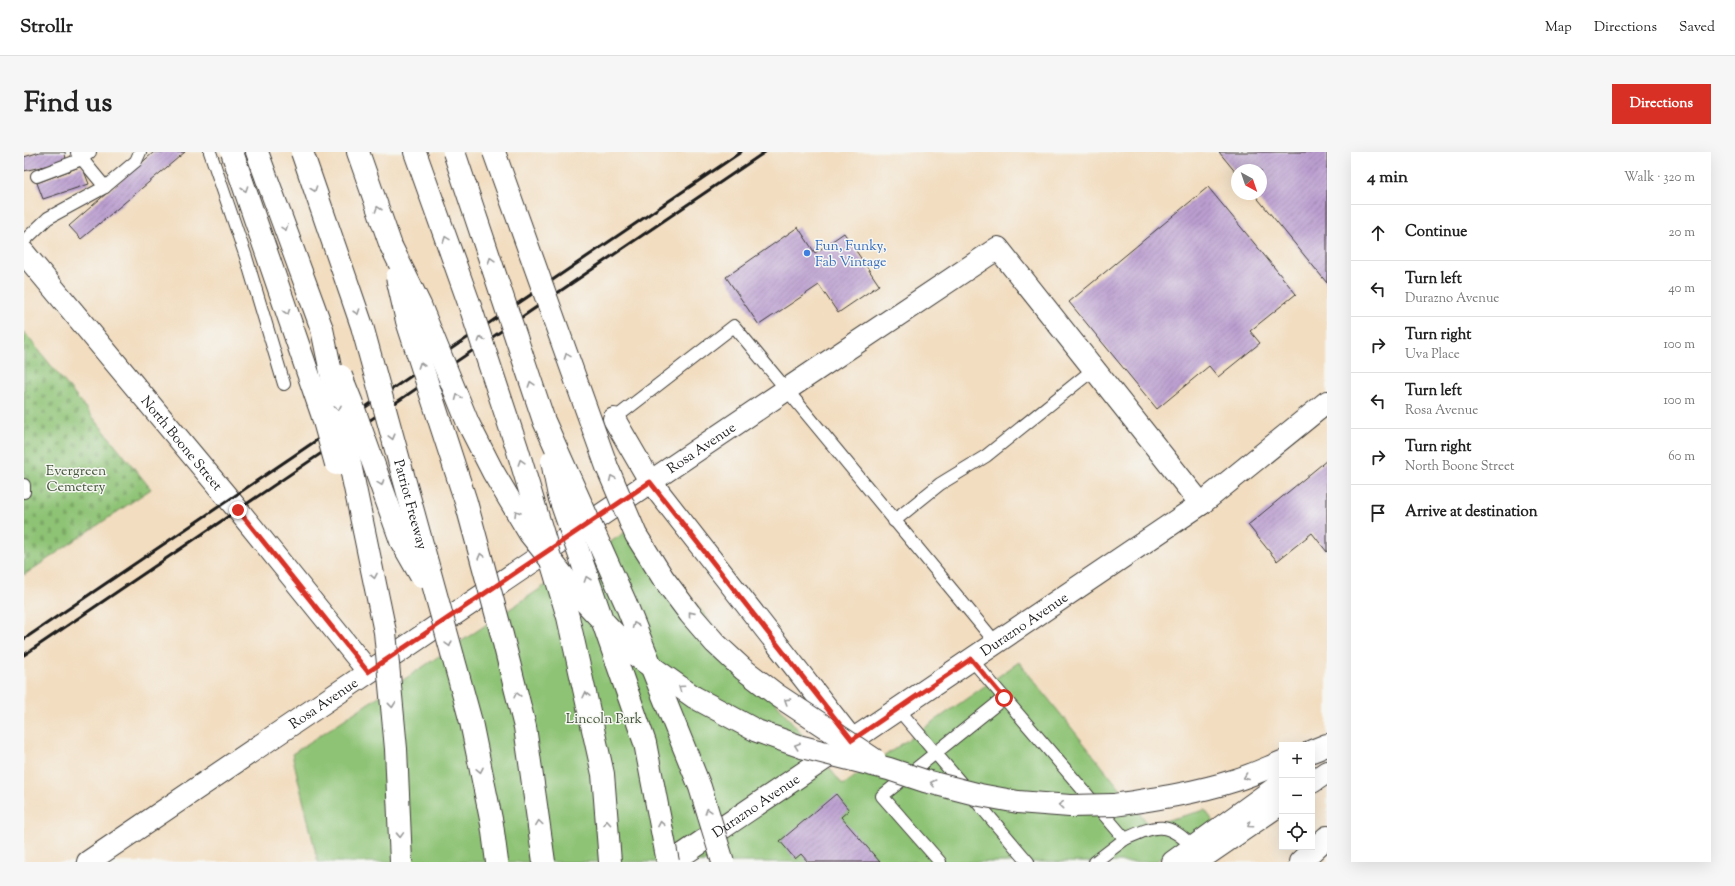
<!DOCTYPE html>
<html lang="en">
<head>
<meta charset="utf-8">
<style>
  body { margin:0; font-family:"Sorts Mill Goudy",serif; background:#f6f6f6; color:#222 }
  .controls { position:absolute; right:12px; bottom:12px; display:grid; overflow:hidden; border-radius:0px; box-shadow:0 4px 16px #0002 }
  .controls button { width:36px; height:36px; display:grid; place-items:center; padding:0; border:0; border-bottom:1px solid #e0e0e0; background:#fff; color:#222; font:20px sans-serif }
  .compass { position:absolute; left:1207px; top:12px; width:36px; height:36px; border-radius:50%; background:#fff; box-shadow:0 4px 16px #0002; rotate:140deg }
  .stop { position:absolute; width:12px; height:12px; margin:-9px; border:3px solid #d93025; border-radius:50%; background:#fff }
  .stop.end { background:#d93025; border-color:#fff; box-shadow:0 1px 4px #0008 }
  .list { margin:0; padding:0; list-style:none }
  h2 { display:flex; justify-content:space-between; align-items:center; height:52px; margin:0; padding:0 16px; font-size:17px }
  h2 small { font-size:13px; font-weight:400; color:#767676 }
  .list li { display:grid; grid-template-columns:26px 1fr auto; gap:12px; align-items:center; box-sizing:border-box; height:56px; padding:0 16px; border-top:1px solid #e0e0e0 }
  .list b { display:block; font-size:15px; white-space:nowrap }
  .list p { margin:0; font-size:13px; white-space:nowrap; color:#767676 }
  .list em { font-size:13px; font-style:normal; color:#767676 }
  .icon { flex:none; width:22px; height:22px; fill:none; stroke:currentColor; stroke-width:2; stroke-linecap:round; stroke-linejoin:round }
  .map { position:relative; flex:none; width:1303px; height:710px; overflow:hidden; border-radius:0px }
  header { display:flex; align-items:center; gap:24px; box-sizing:border-box; height:56px; padding:0 20px; background:#fff; border-bottom:1px solid #e0e0e0 }
  header strong { font-size:19px }
  nav { display:flex; gap:22px; margin-inline-start:auto; font-size:14px }
  .intro { display:flex; align-items:center; justify-content:space-between; box-sizing:border-box; height:96px; padding:0 24px }
  h1 { margin:0; font-size:28px }
  .button { padding:10px 18px; border-radius:0px; background:#d93025; color:#fff; font-size:14px; font-weight:700 }
  main { display:flex; gap:24px; padding:0 24px }
  aside { flex:1; background:#fff; border-radius:0px; box-shadow:0 4px 16px #0002 }
  .map>svg:first-child { display:block }
  .cemetery { fill:url(#cemetery-stones); stroke:#557048 }
  .park { fill:#8ec375; stroke:#557048 }
  .building { fill:url(#building-hatch) }
  .lines { fill:none; stroke-linecap:round; stroke-linejoin:round }
  .lane-casing { stroke:#3c3935; stroke-width:14 }
  .street-casing { stroke:#3c3935; stroke-width:24 }
  .secondary-casing { stroke:#3c3935; stroke-width:24 }
  .highway-casing { stroke:#3c3935; stroke-width:24 }
  .lane { stroke:#fff; stroke-width:12 }
  .street { stroke:#fff; stroke-width:22 }
  .secondary { stroke:#fff; stroke-width:22 }
  .highway { stroke:#fff; stroke-width:22 }
  .rail { stroke:#1c1c1c; stroke-width:3 }
  .highway-bridge-casing { stroke:#3c3935; stroke-width:24; stroke-linecap:butt }
  .highway-bridge { stroke:#fff; stroke-width:22 }
  .oneway { stroke:#999 }
  .route { stroke:#d93025; stroke-width:5 }
  .shop-dot { fill:#3f7fe0; stroke:#f6f6f2; stroke-width:1.5 }
  .labels { text-anchor:middle; stroke-width:3; stroke-linejoin:round; paint-order:stroke }
  .shop-label { font-size:14px; fill:#366cbe; stroke:#f6f6f2; text-anchor:start }
  .street-label { font-size:14px; fill:#1c1c1c; stroke:#f6f6f2 }
  .park-label { font-size:14px; fill:#44563b; stroke:#f6f6f2 }
</style>
</head>
<body>
<header>
<strong>Strollr</strong>
<nav><a>Map</a><a>Directions</a><a>Saved</a></nav>
</header>
<div class="intro"><h1>Find us</h1><a class="button">Directions</a></div>
<main>
<div class="map">
<svg width="1303" height="710" viewBox="0 0 1303 710">
  <defs>
    <pattern id="cemetery-stones" width="16" height="16" patternUnits="userSpaceOnUse"><rect width="16" height="16" fill="#8ec375"/><path d="M2 7V4a2 2 0 0 1 4 0v3zM10 15v-3a2 2 0 0 1 4 0v3z" fill="#7aa765"/></pattern>
    <pattern id="building-hatch" width="6" height="6" patternUnits="userSpaceOnUse"><rect width="6" height="6" fill="#bb9fd0"/><path d="M-1 1l2-2M0 6l6-6M5 7l2-2" fill="none" stroke="#9781a8"/></pattern>
  </defs>
  <rect width="100%" height="100%" fill="#f6f6f2"/>
  <filter id="ink" filterUnits="userSpaceOnUse"><feTurbulence type="fractalNoise" baseFrequency=".025" numOctaves="2"/><feDisplacementMap in="SourceGraphic" scale="8" xChannelSelector="R" yChannelSelector="G"/><feConvolveMatrix kernelMatrix="1 2 1 2 8 2 1 2 1" color-interpolation-filters="sRGB"/></filter>
  <filter id="wash" filterUnits="userSpaceOnUse"><feTurbulence type="fractalNoise" baseFrequency=".012" numOctaves="4" result="noise"/><feDisplacementMap in="SourceGraphic" scale="16" xChannelSelector="R" yChannelSelector="G"/><feGaussianBlur stdDeviation="0.9" result="paint"/><feColorMatrix in="noise" values="0 0 0 0 0 0 0 0 0 0 0 0 0 0 0 0 0 1.4 0 .05"/><feComposite in="paint" operator="in"/></filter>
  <g filter="url(#wash)">
    <rect width="100%" height="100%" fill="#f2ddc0"/>
    <polygon class="cemetery" points="0,180 127,337 0,423"/>
    <polygon class="park" points="615,371 667,446 819,633 995,510 1125,673 1181,658 1190,670 1131,710 294,710 268,602"/>
    <g id="blocks">
      <g class="building">
        <polygon points="16,0 41,0 42,9 0,19 0,5"/>
        <polygon points="130,0 161,0 57,87 45,74"/>
        <polygon points="1195,0 1303,0 1303,131 1230,42 1237,42 1237,18 1213,18 1213,22"/>
        <polygon points="58,14 65,32 19,47 13,31"/>
        <polygon points="1184,35 1272,142 1226,179 1236,191 1194,225 1185,214 1133,257 1045,150"/>
        <polygon points="774,75 791,101 820,81 855,133 814,161 795,133 735,173 702,125"/>
        <polygon points="1303,308 1303,400 1288,381 1253,409 1224,373"/>
        <polygon points="812,642 825,658 817,665 856,710 784,710 777,702 771,707 756,689"/>
      </g>
    </g>
  </g>
  <g filter="url(#ink)">
    <use href="#blocks" fill-opacity="0" stroke="#3c3935" stroke-width="1"/>
    <g class="lines">
      <defs>
        <g id="lane">
          <polyline points="186,0 222,105 260,232"/>
          <polyline points="53,1 81,35"/>
          <polyline points="13,24 58,7 66,0"/>
          <polyline points="0,89 24,66 81,35 112,9 116,0"/>
          <polyline points="590,267 710,174 972,491"/>
          <polyline points="0,333 0,340"/>
          <polyline points="870,369 916,332 962,304 1070,217"/>
          <polyline points="947,507 1101,687 1071,710"/>
          <polyline points="874,557 1004,710"/>
          <path d="M1101,687C1134,672 1143,669 1170,696"/>
          <polyline points="916,710 858,644 980,546"/>
        </g>
        <g id="street">
          <path id="s1" d="M0,101L214,358L344,519"/>
          <polyline points="590,267 626,329 828,588"/>
          <path id="s2" d="M64,710L762,238L974,96L1177,352"/>
        </g>
        <g id="secondary">
          <path id="s3" d="M648,710L1177,352L1303,250"/>
          <polyline points="1149,710 1258,631"/>
        </g>
        <g id="highway">
          <polyline points="233,0 298,177"/>
          <polyline points="334,0 367,94"/>
          <polyline points="391,0 445,151"/>
          <polyline points="1288,599 1303,593"/>
          <polyline points="1288,630 1303,620"/>
          <path d="M1090,653C1131,647 1172,641 1212,628C1228,623 1243,616 1258,610"/>
          <polyline points="1172,710 1258,651"/>
          <polyline points="1276,710 1303,685"/>
        </g>
      </defs>
      <use href="#lane" class="lane-casing"/>
      <use href="#street" class="street-casing"/>
      <use href="#secondary" class="secondary-casing"/>
      <use href="#highway" class="highway-casing"/>
      <use href="#lane" class="lane"/>
      <use href="#street" class="street"/>
      <use href="#secondary" class="secondary"/>
      <use href="#highway" class="highway"/>
      <g class="rail">
        <polyline points="0,487 717,0"/>
        <polyline points="0,503 741,0"/>
      </g>
      <defs>
        <g id="highway-bridge">
          <polyline points="208,0 298,262 312,312"/>
          <path id="s4" d="M278,0L338,174L447,570L468,672L473,710"/>
          <polyline points="430,0 520,269 602,452 676,635 699,710"/>
          <polyline points="470,0 583,315 612,383 639,426 666,462 691,491 719,517 753,543 851,608"/>
          <polyline points="367,94 396,153 444,271 469,320 506,382 557,446 611,503 670,545 733,579 778,595 865,617 901,629 956,643 994,650 1046,654 1090,653"/>
          <polyline points="373,125 383,169 442,350 478,483 501,575 520,710"/>
          <polyline points="445,151 493,296 544,465 579,622 586,710"/>
          <polyline points="298,177 361,480 372,597 377,710"/>
          <polyline points="317,224 327,249 377,389 397,424"/>
          <polyline points="528,309 535,344 621,591 644,710"/>
        </g>
      </defs>
      <use href="#highway-bridge" class="highway-bridge-casing"/>
      <use href="#highway-bridge" class="highway-bridge"/>
    </g>
    <defs><path id="oneway-chevron" d="M-2-3.5L2.5 0L-2 3.5" fill="none" stroke-width="1.6" stroke-linecap="round" stroke-linejoin="round"/></defs>
    <g class="oneway">
      <use href="#oneway-chevron" transform="translate(221 37) rotate(71)"/>
      <use href="#oneway-chevron" transform="translate(290 37) rotate(71)"/>
      <use href="#oneway-chevron" transform="translate(354 57) rotate(-109)"/>
      <use href="#oneway-chevron" transform="translate(261 76) rotate(70)"/>
      <use href="#oneway-chevron" transform="translate(422 87) rotate(-110)"/>
      <use href="#oneway-chevron" transform="translate(467 108) rotate(-108)"/>
      <use href="#oneway-chevron" transform="translate(263 160) rotate(71)"/>
      <use href="#oneway-chevron" transform="translate(333 160) rotate(71)"/>
      <use href="#oneway-chevron" transform="translate(457 187) rotate(-108)"/>
      <use href="#oneway-chevron" transform="translate(543 204) rotate(-110)"/>
      <use href="#oneway-chevron" transform="translate(397 213) rotate(-108)"/>
      <use href="#oneway-chevron" transform="translate(507 232) rotate(-108)"/>
      <use href="#oneway-chevron" transform="translate(434 245) rotate(-112)"/>
      <use href="#oneway-chevron" transform="translate(314 256) rotate(78)"/>
      <use href="#oneway-chevron" transform="translate(368 285) rotate(75)"/>
      <use href="#oneway-chevron" transform="translate(497 310) rotate(-107)"/>
      <use href="#oneway-chevron" transform="translate(588 326) rotate(-114)"/>
      <use href="#oneway-chevron" transform="translate(357 331) rotate(70)"/>
      <use href="#oneway-chevron" transform="translate(493 361) rotate(-121)"/>
      <use href="#oneway-chevron" transform="translate(457 404) rotate(-105)"/>
      <use href="#oneway-chevron" transform="translate(350 424) rotate(79)"/>
      <use href="#oneway-chevron" transform="translate(563 427) rotate(-109)"/>
      <use href="#oneway-chevron" transform="translate(667 462) rotate(-129)"/>
      <use href="#oneway-chevron" transform="translate(611 473) rotate(-112)"/>
      <use href="#oneway-chevron" transform="translate(425 492) rotate(74)"/>
      <use href="#oneway-chevron" transform="translate(657 536) rotate(-145)"/>
      <use href="#oneway-chevron" transform="translate(493 543) rotate(-104)"/>
      <use href="#oneway-chevron" transform="translate(562 543) rotate(-103)"/>
      <use href="#oneway-chevron" transform="translate(763 549) rotate(-148)"/>
      <use href="#oneway-chevron" transform="translate(368 553) rotate(84)"/>
      <use href="#oneway-chevron" transform="translate(773 594) rotate(-161)"/>
      <use href="#oneway-chevron" transform="translate(456 618) rotate(78)"/>
      <use href="#oneway-chevron" transform="translate(1222 625) rotate(159)"/>
      <use href="#oneway-chevron" transform="translate(909 631) rotate(-166)"/>
      <use href="#oneway-chevron" transform="translate(1037 653) rotate(-175)"/>
      <use href="#oneway-chevron" transform="translate(684 659) rotate(-107)"/>
      <use href="#oneway-chevron" transform="translate(515 671) rotate(-98)"/>
      <use href="#oneway-chevron" transform="translate(583 671) rotate(-95)"/>
      <use href="#oneway-chevron" transform="translate(637 672) rotate(-101)"/>
      <use href="#oneway-chevron" transform="translate(1226 673) rotate(145)"/>
      <use href="#oneway-chevron" transform="translate(376 683) rotate(88)"/>
    </g>
  </g>
  <g class="lines" filter="url(#ink)">
    <polyline class="route" points="214,358 344,520 626,330 828,588 947,507 980,546"/>
  </g>
  <circle class="shop-dot" cx="783" cy="101" r="4"/>
  <g class="labels">
    <g class="shop-label">
      <text x="791" y="98">Fun, Funky,<tspan x="791" dy="16">Fab Vintage</tspan></text>
    </g>
    <g class="street-label">
      <text dy="5" stroke="none"><textPath href="#s1" startOffset="247">North Boone Street</textPath></text>
      <text dy="5" stroke="none"><textPath href="#s2" startOffset="740">Rosa Avenue</textPath></text>
      <text dy="5" stroke="none"><textPath href="#s4" startOffset="369">Patriot Freeway</textPath></text>
      <text dy="5" stroke="none"><textPath href="#s3" startOffset="425">Durazno Avenue</textPath></text>
      <text dy="5" stroke="none"><textPath href="#s2" startOffset="284">Rosa Avenue</textPath></text>
      <text dy="5" stroke="none"><textPath href="#s3" startOffset="101">Durazno Avenue</textPath></text>
    </g>
    <g class="park-label">
      <text x="52" y="323">Evergreen<tspan x="52" dy="16">Cemetery</tspan></text>
      <text x="580" y="571">Lincoln Park</text>
    </g>
  </g>
</svg>
<div class="controls">
<button>+</button>
<button>−</button>
<button><svg class="icon" aria-label="locate" viewBox="0 0 24 24"><circle cx="12" cy="12" r="6"/><path d="M12 2v4M12 18v4M2 12h4M18 12h4"/></svg></button>
</div>
<svg class="compass" viewBox="-18 -18 36 36"><path d="M0-13l5 13h-10z" fill="#e53935"/><path d="M0 13l5-13h-10z" fill="#767676"/></svg>
<div class="stop" style="left:980px;top:546px"></div>
<div class="stop end" style="left:214px;top:358px"></div>
</div>
<aside>
<h2>4 min<small>Walk · 320 m</small></h2>
<ul class="list">
<li><svg class="icon" aria-label="ahead" viewBox="0 0 24 24"><path d="M12 20V5M6 11l6-6 6 6"/></svg><div><b>Continue</b></div><em>20 m</em></li>
<li><svg class="icon" aria-label="left" viewBox="0 0 24 24"><path d="M17 20v-9H6M10 6l-5 5 5 5"/></svg><div><b>Turn left</b><p>Durazno Avenue</p></div><em>40 m</em></li>
<li><svg class="icon" aria-label="right" viewBox="0 0 24 24"><path d="M7 20v-9h11M14 6l5 5-5 5"/></svg><div><b>Turn right</b><p>Uva Place</p></div><em>100 m</em></li>
<li><svg class="icon" aria-label="left" viewBox="0 0 24 24"><path d="M17 20v-9H6M10 6l-5 5 5 5"/></svg><div><b>Turn left</b><p>Rosa Avenue</p></div><em>100 m</em></li>
<li><svg class="icon" aria-label="right" viewBox="0 0 24 24"><path d="M7 20v-9h11M14 6l5 5-5 5"/></svg><div><b>Turn right</b><p>North Boone Street</p></div><em>60 m</em></li>
<li><svg class="icon" aria-label="arrive" viewBox="0 0 24 24"><path d="M6 21V4h12l-3 4 3 4H6"/></svg><div><b>Arrive at destination</b></div></li>
</ul>
</aside>
</main>
</body>
</html>
